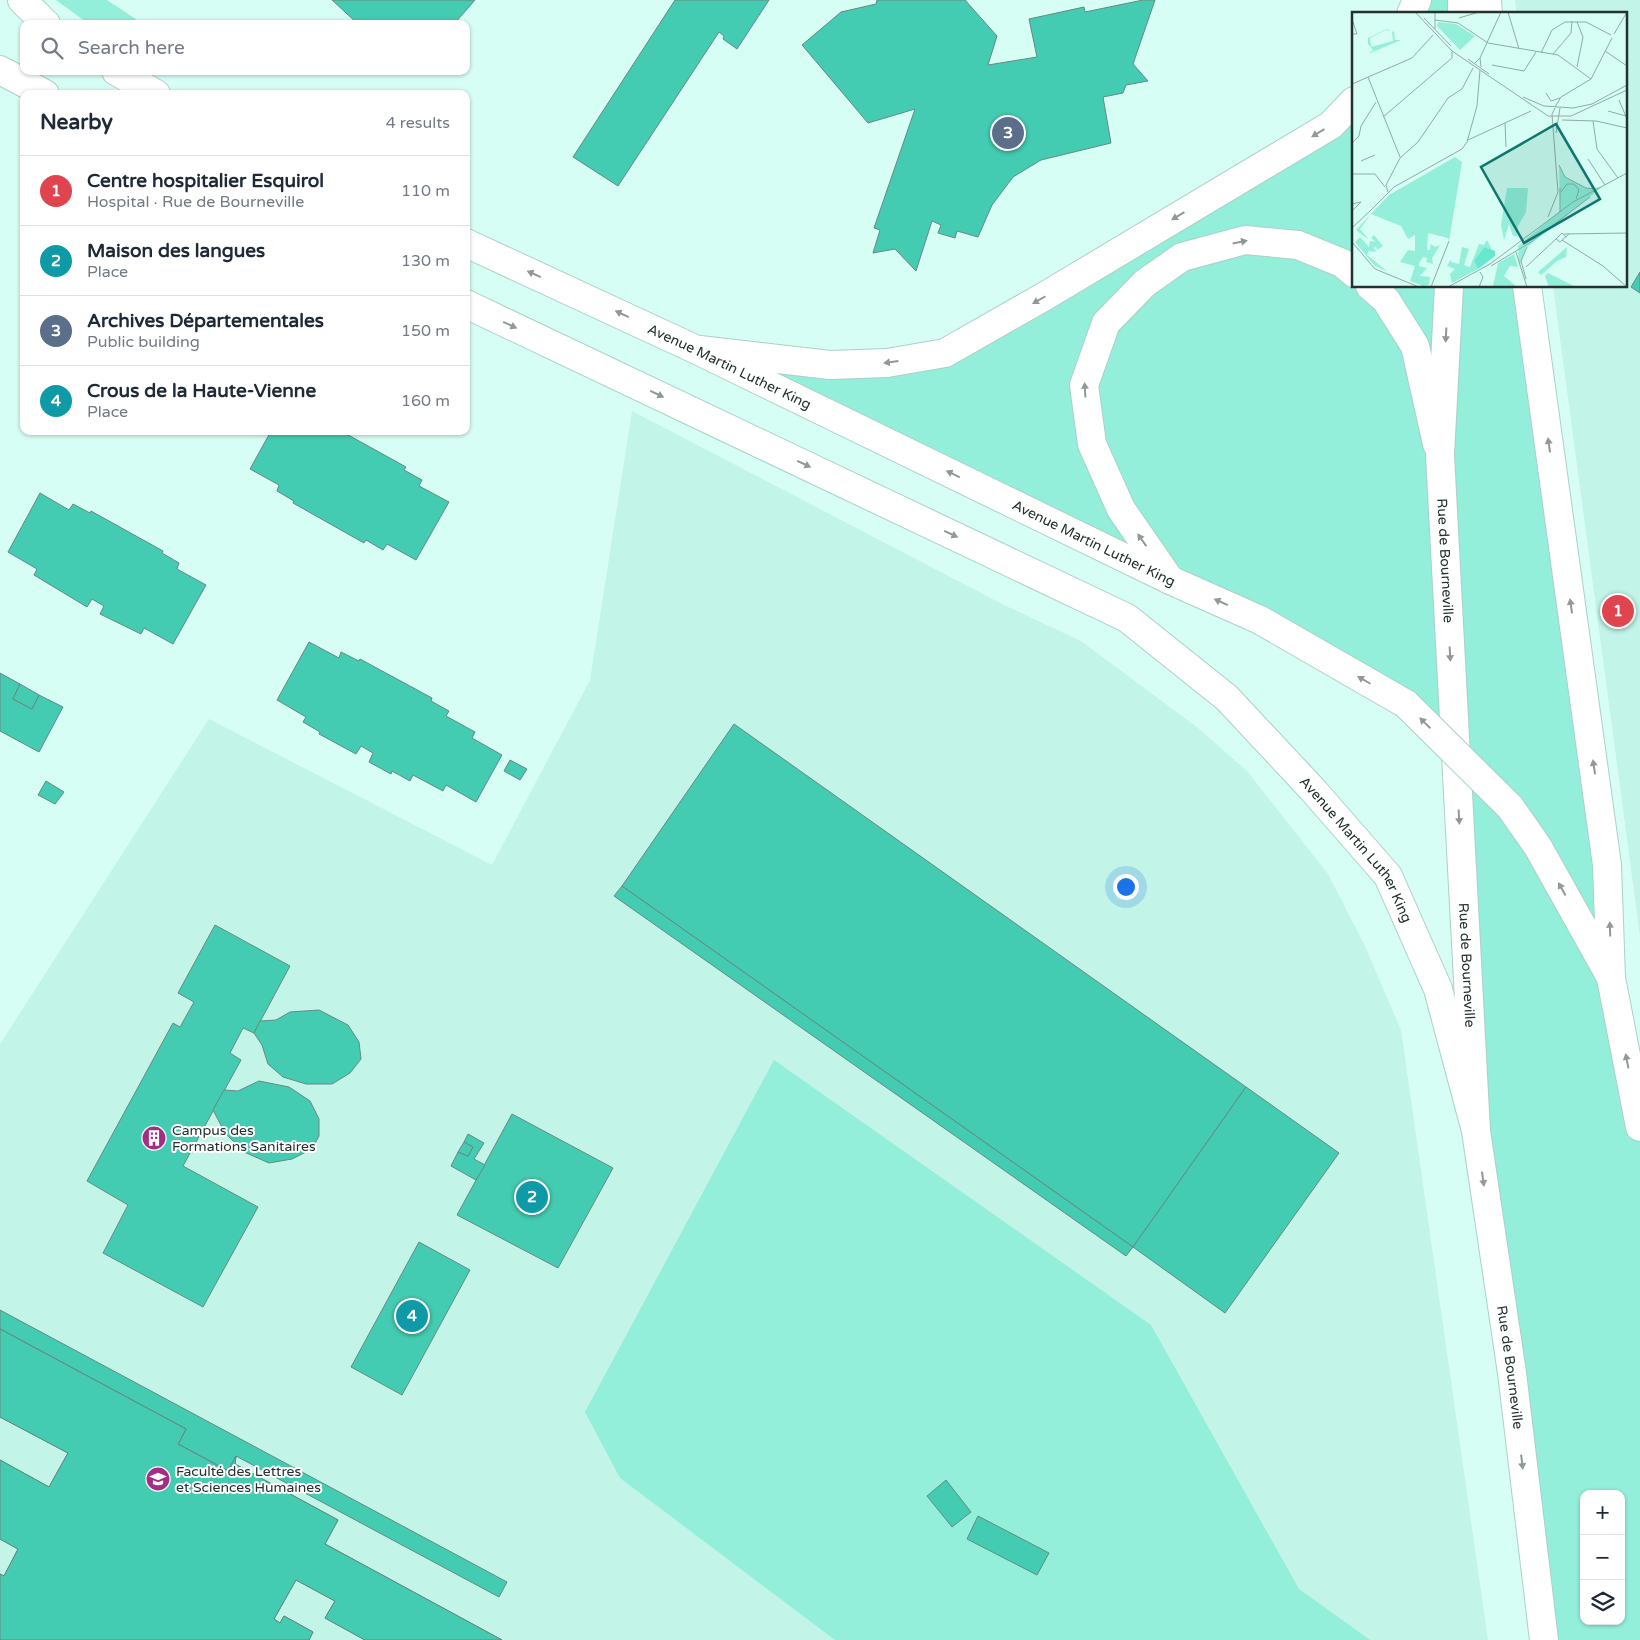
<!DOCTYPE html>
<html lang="en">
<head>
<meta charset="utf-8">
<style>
  body { margin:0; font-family:"Varela Round",sans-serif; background:#f2f2f3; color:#1f2937 }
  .controls { position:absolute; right:15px; bottom:15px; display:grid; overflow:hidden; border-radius:10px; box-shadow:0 1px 4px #0004 }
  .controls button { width:45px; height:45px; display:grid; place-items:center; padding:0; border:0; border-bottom:1px solid #e0e1e3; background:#fff; color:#1f2937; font:25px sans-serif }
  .you { position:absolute; left:1125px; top:886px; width:18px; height:18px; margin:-12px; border:4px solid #fff; border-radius:50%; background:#1a73e8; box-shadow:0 0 0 8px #1a73e833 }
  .badge { display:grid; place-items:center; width:32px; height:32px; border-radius:50%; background:#ea580c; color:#fff; font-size:16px; font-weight:700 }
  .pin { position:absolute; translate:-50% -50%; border:2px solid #fff; box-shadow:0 1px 5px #0006 }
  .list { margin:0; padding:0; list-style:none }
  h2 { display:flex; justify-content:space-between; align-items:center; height:65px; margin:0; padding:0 20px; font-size:21px }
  h2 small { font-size:16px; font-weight:400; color:#747a83 }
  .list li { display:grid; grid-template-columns:32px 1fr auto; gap:15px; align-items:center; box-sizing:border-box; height:70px; padding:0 20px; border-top:1px solid #e0e1e3 }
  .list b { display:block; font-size:19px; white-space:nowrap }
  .list p { margin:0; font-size:16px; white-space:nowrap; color:#747a83 }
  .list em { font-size:16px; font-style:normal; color:#747a83 }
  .icon { flex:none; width:28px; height:28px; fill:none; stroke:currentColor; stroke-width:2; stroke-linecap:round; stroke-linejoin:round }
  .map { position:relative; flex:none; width:1640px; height:1640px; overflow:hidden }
  .search { position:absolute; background:#fff; box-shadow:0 1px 4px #0004; left:20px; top:20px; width:450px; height:55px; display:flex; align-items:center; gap:12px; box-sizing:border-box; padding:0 18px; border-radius:10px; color:#747a83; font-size:19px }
  .panel { position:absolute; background:#fff; box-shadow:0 1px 4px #0004; left:20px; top:90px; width:450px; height:345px; border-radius:10px }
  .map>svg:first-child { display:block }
  .built { fill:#c2f4e8 }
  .green { fill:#93eeda; fill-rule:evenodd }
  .building { fill:#44ccb3; stroke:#658a81 }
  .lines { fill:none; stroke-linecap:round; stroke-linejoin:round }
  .minor-casing { stroke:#aad1c7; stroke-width:30 }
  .major-casing { stroke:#aad1c7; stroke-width:30 }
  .minor { stroke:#fff; stroke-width:28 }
  .major { stroke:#fff; stroke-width:28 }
  .major-bridge-casing { stroke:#aad1c7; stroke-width:30; stroke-linecap:butt }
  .major-bridge { stroke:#fff; stroke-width:28 }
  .oneway { fill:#919897 }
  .labels { text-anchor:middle; stroke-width:4; stroke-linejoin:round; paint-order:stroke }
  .street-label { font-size:14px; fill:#23322f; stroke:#fff }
  .poi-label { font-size:14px; fill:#23322f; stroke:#fff; text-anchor:start }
  .inset-road { fill:none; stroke:#8eaca5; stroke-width:1 }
  .view { fill:#0f766e; fill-opacity:0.15; stroke:#0f766e; stroke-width:2.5 }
  .inset-edge { fill:none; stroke:#23322f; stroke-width:2.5 }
</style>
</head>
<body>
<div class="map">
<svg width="1640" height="1640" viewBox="0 0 1640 1640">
  <rect width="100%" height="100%" fill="#d6fef4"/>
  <g class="built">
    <polygon points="1515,0 1640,0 1640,936 1553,286 1626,286 1626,14 1517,14"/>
    <polygon points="632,411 1004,605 1081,641 1198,728 1247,771 1328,874 1364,944 1401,1030 1488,1640 0,1640 0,1044 209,719 492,865 590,680"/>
  </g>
  <g class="green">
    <polygon points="56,0 107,0 143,24 89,24"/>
    <polygon points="1417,0 1487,0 1488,14 1411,14"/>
    <path d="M1354,101V286H1527L1640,1127V1640H1554L1476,1131L1465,755L1406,704L697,350L945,353ZM1584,1494H1621V1621H1584Z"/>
    <polygon points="774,1060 1151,1325 1299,1589 1370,1640 835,1640 620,1478 585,1412"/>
  </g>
  <g class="building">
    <polygon points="332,0 475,0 454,24 358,24"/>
    <polygon points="675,0 769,0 737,49 723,39 724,36 719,32 618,186 573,157"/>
    <polygon points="877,0 965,0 997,36 988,65 1037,57 1029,19 1084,7 1085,12 1143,0 1155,0 1133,64 1148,81 1126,85 1123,93 1103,97 1111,143 1041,160 1013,177 992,205 978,237 957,231 955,238 938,233 941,225 932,221 916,271 895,249 873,253 880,230 874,228 915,109 868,123 802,45 841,12 876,4"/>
    <polygon points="1640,272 1640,293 1631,287"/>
    <polygon points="271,431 341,431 406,467 404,470 422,480 419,486 449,502 416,560 387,544 383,550 366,540 364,543 293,503 294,501 277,491 279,485 250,469"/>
    <polygon points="40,493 69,510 73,504 90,513 91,511 163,551 162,553 179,563 177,569 206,585 173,644 144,628 141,634 100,614 104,606 92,599 87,607 34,575 37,569 8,552"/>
    <polygon points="309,642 339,658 341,652 359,661 360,659 432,698 431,701 449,711 446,716 475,732 472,738 502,755 476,802 446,785 443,791 413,775 410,781 392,771 391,774 369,762 373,753 361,746 356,754 319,734 320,732 303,722 306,717 277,700"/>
    <polygon points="0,673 20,684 13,699 32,709 39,695 63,707 39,752 0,731"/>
    <polygon points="20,684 39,695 32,709 13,699"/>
    <polygon points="734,724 1246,1087 1133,1247 622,886"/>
    <polygon points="510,760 527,769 520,780 504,771"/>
    <polygon points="46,781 64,792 55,804 38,795"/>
    <polygon points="622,886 1133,1247 1126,1256 614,896"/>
    <polygon points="215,925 290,966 254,1033 243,1028 230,1053 241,1060 183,1166 258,1207 203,1307 103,1253 128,1205 87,1181 173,1023 180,1027 194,1002 178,993"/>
    <polygon points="319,1010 348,1025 359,1042 361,1059 350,1073 332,1084 306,1084 283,1077 268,1064 262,1045 254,1033 260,1021 276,1020 290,1012"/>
    <polygon points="259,1081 289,1087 310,1101 319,1119 319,1136 312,1149 292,1159 269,1163 244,1152 225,1133 213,1110 224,1090 238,1091"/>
    <polygon points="1246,1087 1339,1153 1225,1313 1133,1247"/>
    <polygon points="512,1114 613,1168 558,1268 457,1215"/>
    <polygon points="468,1134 484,1143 474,1159 485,1165 476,1180 451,1166 458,1152 468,1156 473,1147 464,1142"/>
    <polygon points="464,1142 473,1147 468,1156 458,1152"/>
    <polygon points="419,1242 470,1270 402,1395 351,1367"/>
    <polygon points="0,1310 507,1582 499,1597 236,1456 228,1471 178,1444 186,1429 0,1329"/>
    <polygon points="0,1329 186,1429 178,1444 228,1471 236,1456 235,1464 338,1520 325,1544 502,1640 365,1640 325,1618 335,1601 296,1580 274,1619 280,1623 284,1616 313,1632 309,1640 0,1640 0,1574 4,1576 18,1549 0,1539 0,1460 49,1487 68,1453 0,1417"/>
    <polygon points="0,1329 186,1429 178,1444 228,1471 236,1456 235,1464 338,1520 325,1544 502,1640 365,1640 325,1618 335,1601 296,1580 274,1619 280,1623 284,1616 313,1632 309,1640 0,1640 0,1574 4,1576 18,1549 0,1539 0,1460 49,1487 68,1453 0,1417"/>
    <polygon points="946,1480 971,1512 952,1527 927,1496"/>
    <polygon points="978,1516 1049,1553 1037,1575 967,1539"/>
  </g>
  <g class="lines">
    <defs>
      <g id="minor">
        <polyline points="1411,14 1417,0"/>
        <polyline points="1370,286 1386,300 1415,346 1437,444"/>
        <polyline points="700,350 830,365 887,363 945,353 1045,296 1331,125 1354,101"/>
        <polyline points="1170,580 1121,509 1092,444 1084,385 1106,323 1145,283 1182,257 1245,240 1298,245 1342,263 1354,273"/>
      </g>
      <g id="major">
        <polyline points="22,0 46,24"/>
        <polyline points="1487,0 1488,14"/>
        <polyline points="1462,14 1462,0"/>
        <polyline points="0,70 45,94"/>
        <polyline points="116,71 156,94"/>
        <path id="s1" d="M466,243L697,350L1170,580L1260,620L1406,704"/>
        <path id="s2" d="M1449,286L1440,455L1476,1131L1512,1373L1544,1640"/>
        <polyline points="1527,286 1607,865 1611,978 1640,1127"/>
        <path id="s3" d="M466,304L1127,618L1227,698L1313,790L1388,876L1438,989L1476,1131"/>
        <polyline points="1510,807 1538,847 1609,974"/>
      </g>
    </defs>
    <use href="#minor" class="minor-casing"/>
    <use href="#major" class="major-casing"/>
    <use href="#minor" class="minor"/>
    <use href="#major" class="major"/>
    <defs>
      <polyline id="major-bridge" points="1406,704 1510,807"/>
    </defs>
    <use href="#major-bridge" class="major-bridge-casing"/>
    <use href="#major-bridge" class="major-bridge"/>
  </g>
  <defs><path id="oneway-solid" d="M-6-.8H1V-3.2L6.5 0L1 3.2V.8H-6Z" transform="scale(1.25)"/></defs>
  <g class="oneway">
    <use href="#oneway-solid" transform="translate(1318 133) rotate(149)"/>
    <use href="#oneway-solid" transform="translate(1178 216) rotate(149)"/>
    <use href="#oneway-solid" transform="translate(1240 242) rotate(-11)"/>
    <use href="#oneway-solid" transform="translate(534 274) rotate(-156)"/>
    <use href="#oneway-solid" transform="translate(1039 300) rotate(150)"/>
    <use href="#oneway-solid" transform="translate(622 314) rotate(-155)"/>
    <use href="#oneway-solid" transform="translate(510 325) rotate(25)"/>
    <use href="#oneway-solid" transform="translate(1446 335) rotate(93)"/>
    <use href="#oneway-solid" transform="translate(891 362) rotate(172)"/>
    <use href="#oneway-solid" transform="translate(1085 390) rotate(-93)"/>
    <use href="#oneway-solid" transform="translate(657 394) rotate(25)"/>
    <use href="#oneway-solid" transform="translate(1549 445) rotate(-98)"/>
    <use href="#oneway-solid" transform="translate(804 464) rotate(25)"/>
    <use href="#oneway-solid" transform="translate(953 474) rotate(-154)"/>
    <use href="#oneway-solid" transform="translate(951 534) rotate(25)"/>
    <use href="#oneway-solid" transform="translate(1142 540) rotate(-125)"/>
    <use href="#oneway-solid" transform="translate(1221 602) rotate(-156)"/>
    <use href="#oneway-solid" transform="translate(1571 606) rotate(-98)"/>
    <use href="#oneway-solid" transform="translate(1450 654) rotate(87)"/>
    <use href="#oneway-solid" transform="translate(1364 680) rotate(-150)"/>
    <use href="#oneway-solid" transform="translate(1425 723) rotate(-135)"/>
    <use href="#oneway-solid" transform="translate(1594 767) rotate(-98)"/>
    <use href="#oneway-solid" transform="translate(1459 817) rotate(87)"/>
    <use href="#oneway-solid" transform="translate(1562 889) rotate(-119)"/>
    <use href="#oneway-solid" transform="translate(1610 929) rotate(-92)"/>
    <use href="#oneway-solid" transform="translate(1627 1061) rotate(-101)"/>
    <use href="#oneway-solid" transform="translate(1483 1179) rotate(82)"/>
    <use href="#oneway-solid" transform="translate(1522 1462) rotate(83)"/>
  </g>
  <defs>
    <symbol id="building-disc" viewBox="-11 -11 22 22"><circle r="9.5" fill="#a42e86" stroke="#fff"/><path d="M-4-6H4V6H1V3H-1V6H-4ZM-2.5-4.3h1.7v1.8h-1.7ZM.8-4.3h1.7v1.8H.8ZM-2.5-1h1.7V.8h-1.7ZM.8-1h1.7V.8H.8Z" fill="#fff"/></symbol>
    <symbol id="university-disc" viewBox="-11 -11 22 22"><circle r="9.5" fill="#a42e86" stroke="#fff"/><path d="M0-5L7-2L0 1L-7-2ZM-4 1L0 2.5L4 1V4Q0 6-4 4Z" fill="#fff"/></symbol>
  </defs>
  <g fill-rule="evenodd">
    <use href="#building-disc" x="140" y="1124" width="28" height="28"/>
    <use href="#university-disc" x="144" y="1465" width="28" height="28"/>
  </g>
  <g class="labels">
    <g class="street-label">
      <text dy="5" stroke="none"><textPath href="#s1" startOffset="291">Avenue Martin Luther King</textPath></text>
      <text dy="5" stroke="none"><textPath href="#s1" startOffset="696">Avenue Martin Luther King</textPath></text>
      <text dy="5" stroke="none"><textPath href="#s2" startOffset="275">Rue de Bourneville</textPath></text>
      <text dy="5" stroke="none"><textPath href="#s3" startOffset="1060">Avenue Martin Luther King</textPath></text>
      <text dy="5" stroke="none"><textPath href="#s2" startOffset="680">Rue de Bourneville</textPath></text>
      <text dy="5" stroke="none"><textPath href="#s2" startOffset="1085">Rue de Bourneville</textPath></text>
    </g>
    <g class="poi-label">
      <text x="172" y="1135">Campus des<tspan x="172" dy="16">Formations Sanitaires</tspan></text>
      <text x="176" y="1476">Faculté des Lettres<tspan x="176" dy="16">et Sciences Humaines</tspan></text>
    </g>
  </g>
  <g transform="translate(1352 12)">
    <rect width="275" height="275" fill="#d6fef4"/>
    <path d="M86,10L104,12L123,24L108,38L85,14ZM35,17L42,20L43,28H49L16,42L21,38L16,32V26ZM34,18L40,19L41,29L19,35L18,26ZM103,145L110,150L97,229L96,226L76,221L75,238H78L79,232L83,235L88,233L80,246L81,252L74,250L75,246L71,245L67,251V254L75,256L68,264L78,265L77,273L71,274L58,269L63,254L48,250L56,238L63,239V223L56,227L49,214L19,202L8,217L17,228L4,218L37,183ZM207,153L213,165L234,176L250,175L174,236L167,255L166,234L208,199ZM155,176H176L174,200L166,214L165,224H161L157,212L152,228L149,213ZM22,223L31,234L25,238L24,234L21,236L25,240L17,239L15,243L36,260L22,253L3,230L8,225L17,235L18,229L24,230L19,226ZM135,228L140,238L132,235L122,249L126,257L100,271L98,262L103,257L95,254L99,247V250L107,252L110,235L117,237L112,253L118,255L127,232L132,233ZM215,235L214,245L205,249L189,263L186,260ZM162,242L166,255L158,254L152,264L165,275L141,274L146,251ZM196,261L222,274L221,275H197L193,264Z" fill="#93eeda" fill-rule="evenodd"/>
    <path d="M132,235L143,239V244L126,257L122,249Z" fill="#65e8cd"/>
    <path class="inset-road" d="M63,0L100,39L196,104H219L275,78M83,0V17M156,0L167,37M72,6L99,34M107,6L127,0M0,7L5,22H0M83,8L106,11L136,31L206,43L239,67M262,22L275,0M253,39L275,54M189,41L200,18L213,10H234L259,23M201,42L219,21L220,9M128,46L149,0M116,47L137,62M123,51L128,46L129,55M140,53L172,59L184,40M225,55L231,25L225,10M16,65L48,145M0,72L60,46L81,23M194,81L199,89L208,86M171,85L192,94L221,96L240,92L275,73M267,88L275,107M203,95L209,85L239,67L260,26M256,99L274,104M31,105L100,46V40M210,108L244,109L275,116M241,109L245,137L266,166M153,111L154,135M204,121L208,96M116,128L179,99M0,131L7,124L9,114L24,90M236,147L253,173M9,149L23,143M207,153L213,165L234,176L242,177M0,162H23L33,175M36,180L34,173L48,146L66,130L96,86L110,77L121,56M209,180L215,172H222L227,178L224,187M0,192L9,190L0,199M18,199L42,175L110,137L115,130L125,94L128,58M208,200V176M196,205L206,180L200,102L203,96M0,216L19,198M212,222L275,221M214,225L210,221L204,227L208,230L217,222M210,228L251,254L275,275M0,230L23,257L67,275M164,240L175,275M139,254L179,230L238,185M174,255L204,227M174,267L169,249L175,235M79,275L97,229M96,275L138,252L221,190L275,161M127,275L131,265L128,260"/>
    <path class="view" d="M204,112L248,187L172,231L129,155Z"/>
    <rect width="275" height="275" class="inset-edge"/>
  </g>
</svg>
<div class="controls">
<button>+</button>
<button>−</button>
<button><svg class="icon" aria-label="layers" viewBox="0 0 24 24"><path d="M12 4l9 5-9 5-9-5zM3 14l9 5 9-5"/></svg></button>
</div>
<div class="you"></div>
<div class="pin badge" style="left:1618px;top:611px;background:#e0444e">1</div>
<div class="pin badge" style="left:532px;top:1197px;background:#0f9aa8">2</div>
<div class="pin badge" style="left:1008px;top:133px;background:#5c6f8a">3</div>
<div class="pin badge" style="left:412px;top:1316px;background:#0f9aa8">4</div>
<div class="search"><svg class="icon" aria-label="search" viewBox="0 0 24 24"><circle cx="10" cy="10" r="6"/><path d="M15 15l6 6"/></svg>Search here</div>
<section class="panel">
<h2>Nearby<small>4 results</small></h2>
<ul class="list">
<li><span class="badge" style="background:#e0444e">1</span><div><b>Centre hospitalier Esquirol</b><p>Hospital · Rue de Bourneville</p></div><em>110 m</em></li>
<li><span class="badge" style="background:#0f9aa8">2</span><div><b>Maison des langues</b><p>Place</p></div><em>130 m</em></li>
<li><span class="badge" style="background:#5c6f8a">3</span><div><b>Archives Départementales</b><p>Public building</p></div><em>150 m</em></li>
<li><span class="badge" style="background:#0f9aa8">4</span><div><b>Crous de la Haute-Vienne</b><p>Place</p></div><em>160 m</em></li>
</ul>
</section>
</div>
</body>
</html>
